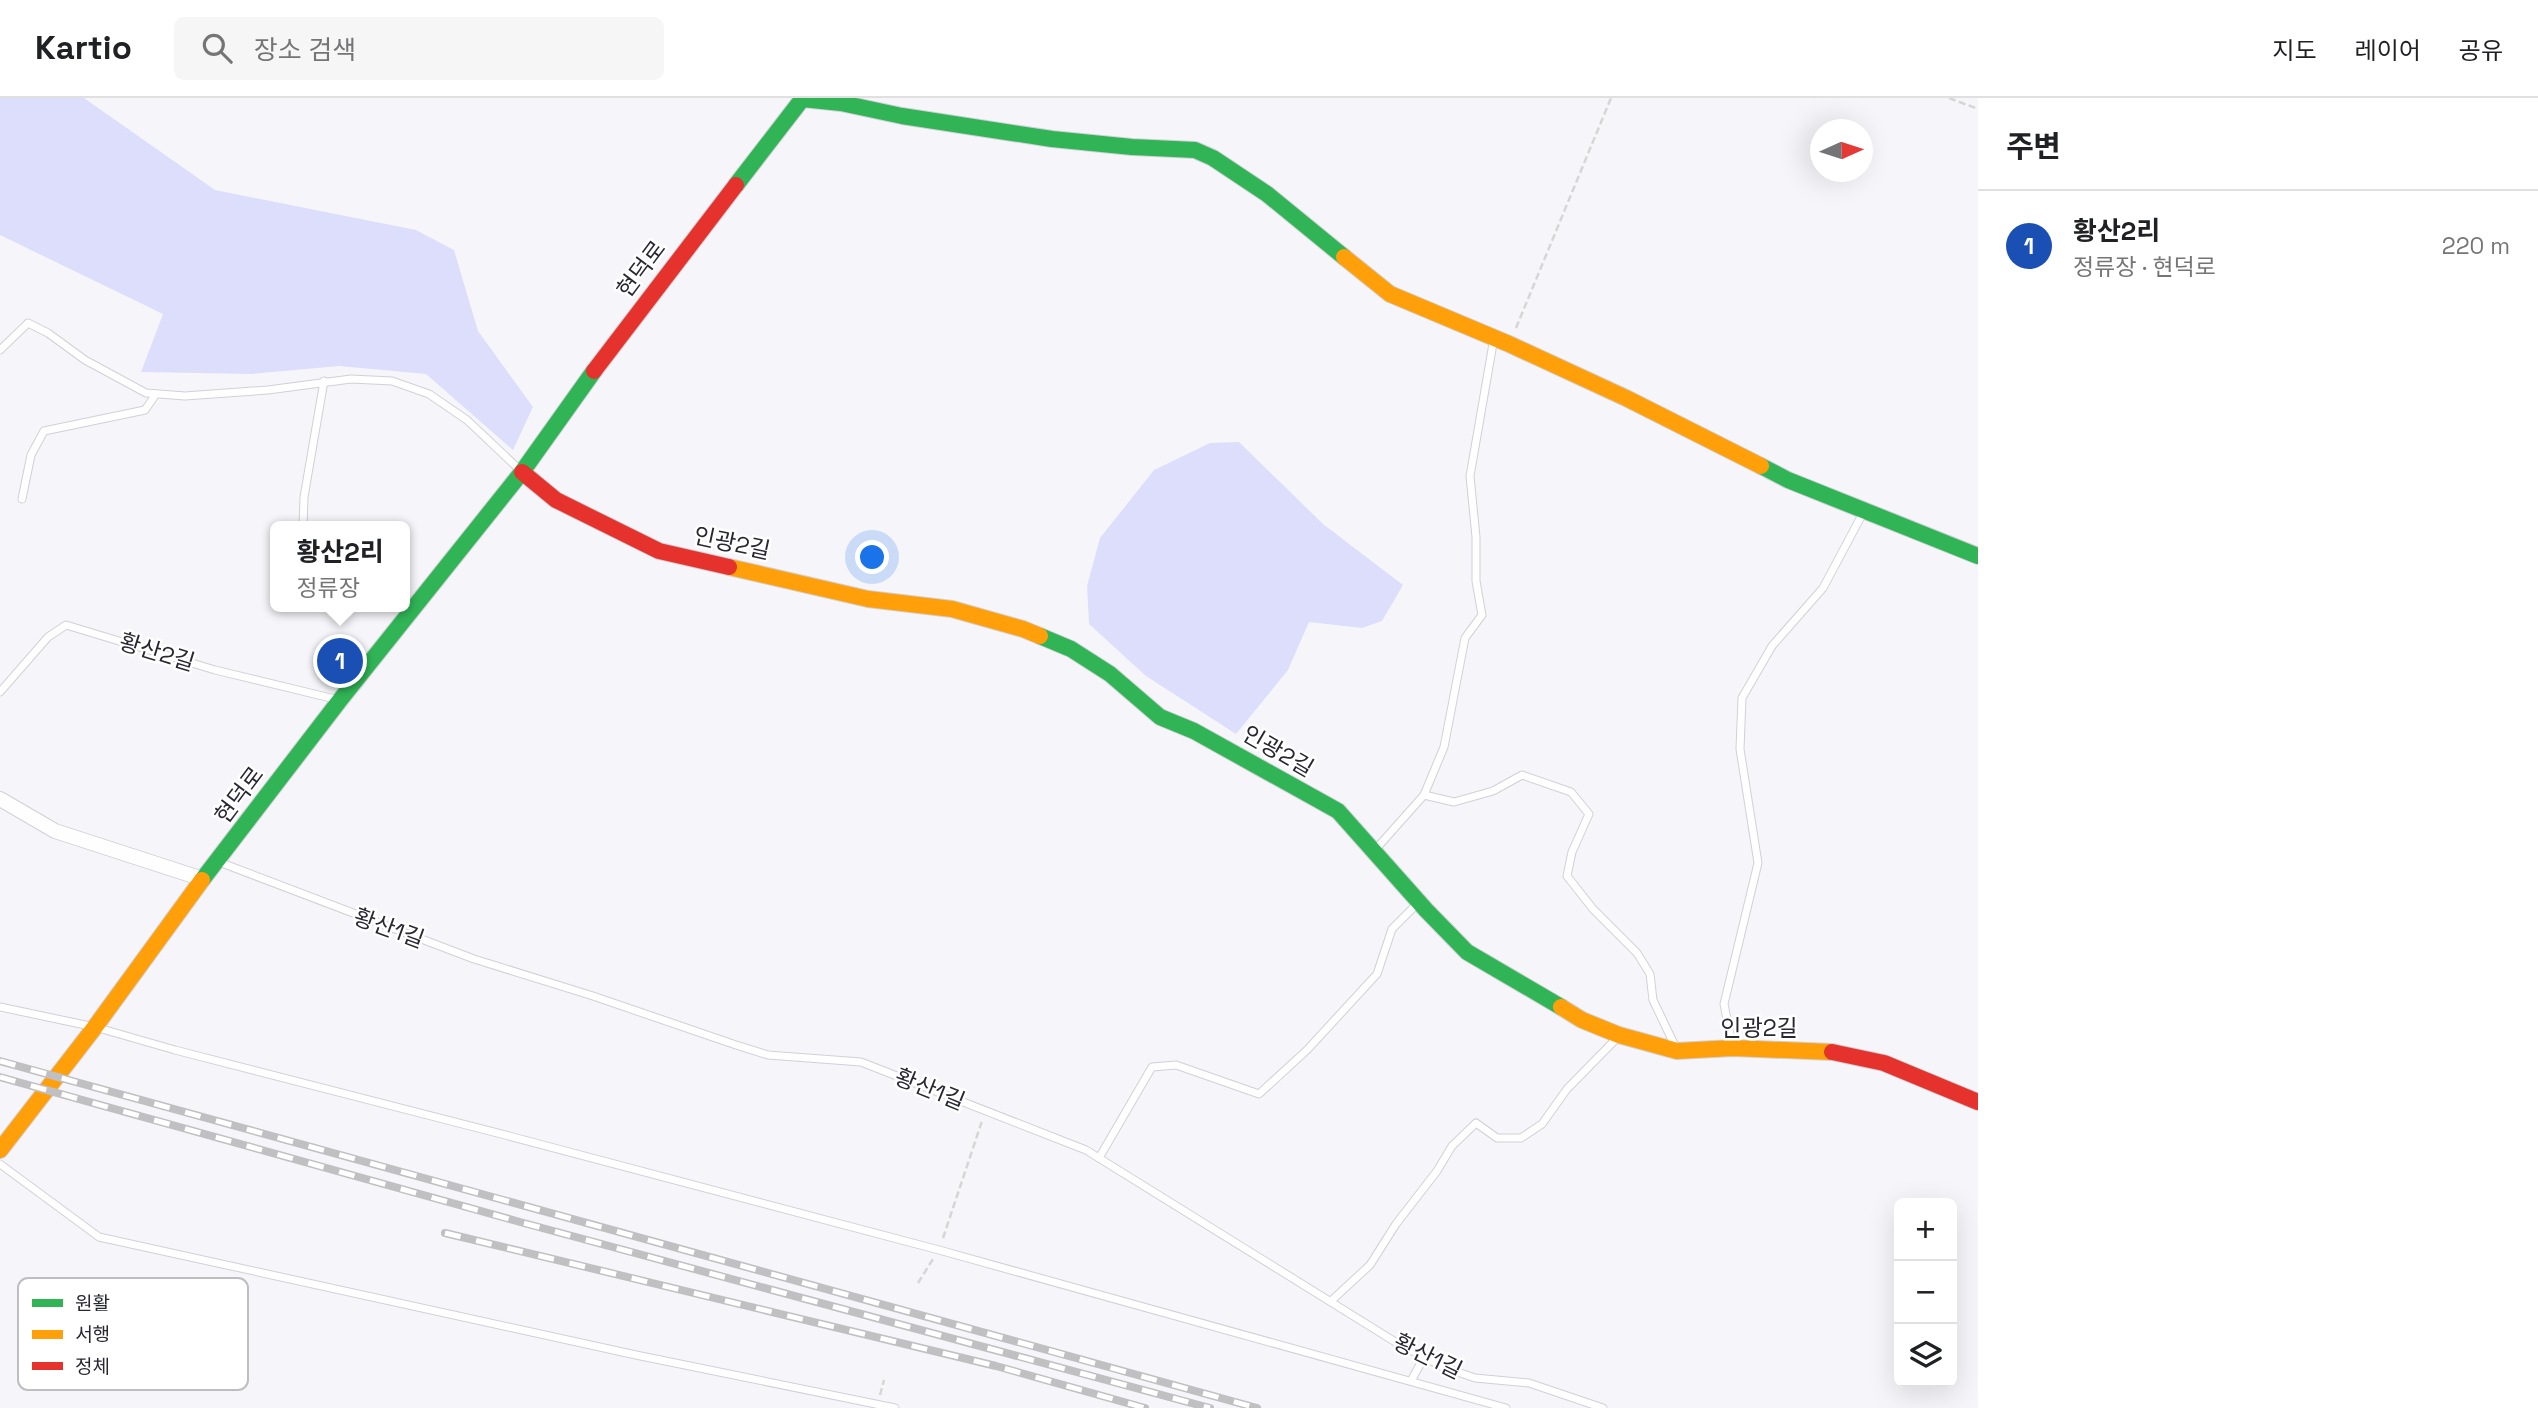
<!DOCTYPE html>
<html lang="ko">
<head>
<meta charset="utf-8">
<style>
  body { margin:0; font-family:"Space Grotesk","Noto Sans KR",sans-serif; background:#f6f6f6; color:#202124 }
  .controls { position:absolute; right:21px; bottom:21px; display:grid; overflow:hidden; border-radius:10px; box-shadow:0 7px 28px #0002 }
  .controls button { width:63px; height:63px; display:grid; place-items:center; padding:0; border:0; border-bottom:2px solid #e0e0e0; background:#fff; color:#202124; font:35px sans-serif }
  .compass { position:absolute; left:1810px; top:21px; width:63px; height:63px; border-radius:50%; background:#fff; box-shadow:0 7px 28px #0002; rotate:87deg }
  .you { position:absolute; left:873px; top:460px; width:24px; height:24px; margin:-18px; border:5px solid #fff; border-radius:50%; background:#1a73e8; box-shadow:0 0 0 10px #1a73e833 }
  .badge { display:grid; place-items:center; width:46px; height:46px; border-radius:50%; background:#b45309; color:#fff; font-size:23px; font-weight:700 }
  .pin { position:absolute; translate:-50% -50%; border:4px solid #fff; box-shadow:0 2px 7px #0006 }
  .popup { position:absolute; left:270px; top:423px; width:140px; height:91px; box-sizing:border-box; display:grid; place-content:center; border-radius:10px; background:#fff; filter:drop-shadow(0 2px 5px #0005); font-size:23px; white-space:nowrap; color:#757577 }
  .popup b { font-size:26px; color:#202124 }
  .popup::after { content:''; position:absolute; left:50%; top:100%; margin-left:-14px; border:14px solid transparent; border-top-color:#fff }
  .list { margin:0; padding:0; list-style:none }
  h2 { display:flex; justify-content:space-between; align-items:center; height:91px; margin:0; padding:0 28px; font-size:30px }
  h2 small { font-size:23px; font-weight:400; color:#757577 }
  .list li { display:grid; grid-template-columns:46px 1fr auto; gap:21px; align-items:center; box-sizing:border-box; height:112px; padding:0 28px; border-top:2px solid #e0e0e0 }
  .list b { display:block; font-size:26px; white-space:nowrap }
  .list p { margin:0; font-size:23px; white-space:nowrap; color:#757577 }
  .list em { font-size:23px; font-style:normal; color:#757577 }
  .icon { flex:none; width:38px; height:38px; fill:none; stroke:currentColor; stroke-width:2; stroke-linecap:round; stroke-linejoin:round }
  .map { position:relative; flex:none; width:1978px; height:1310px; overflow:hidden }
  header { display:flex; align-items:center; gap:42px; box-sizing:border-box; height:98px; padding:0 35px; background:#fff; border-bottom:2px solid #e0e0e0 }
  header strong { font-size:33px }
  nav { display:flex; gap:38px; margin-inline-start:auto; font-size:24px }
  .search { width:490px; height:63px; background:#f6f6f6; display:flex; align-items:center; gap:18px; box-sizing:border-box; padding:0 24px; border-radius:10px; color:#757577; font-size:26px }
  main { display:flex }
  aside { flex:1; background:#fff }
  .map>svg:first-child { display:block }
  .green { fill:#dddefb }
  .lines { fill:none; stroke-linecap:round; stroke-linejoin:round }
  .lane-casing { stroke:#d0d1d7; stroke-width:9 }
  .street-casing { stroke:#d0d1d7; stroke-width:16 }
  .fast-casing { stroke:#d0d1d7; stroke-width:18 }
  .slow-casing { stroke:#d0d1d7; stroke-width:18 }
  .jam-casing { stroke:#d0d1d7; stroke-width:18 }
  .path { stroke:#d6d6d7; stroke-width:2.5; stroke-dasharray:7 3.5; stroke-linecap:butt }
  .lane { stroke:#fefefe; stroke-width:7 }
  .street { stroke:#fefefe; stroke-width:14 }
  .fast { stroke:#30b455; stroke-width:16 }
  .slow { stroke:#ff9f0a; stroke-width:16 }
  .jam { stroke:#e5322d; stroke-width:16 }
  .rail-casing { stroke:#c0c0c3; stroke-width:8 }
  .rail { stroke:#fff; stroke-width:5; stroke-dasharray:16; stroke-linecap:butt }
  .labels { text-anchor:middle; stroke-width:5; stroke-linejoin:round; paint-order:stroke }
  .street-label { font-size:23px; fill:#272832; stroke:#fff }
  .key { fill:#fff; stroke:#bebec2; stroke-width:2 }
  .key-label { font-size:19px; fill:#272832 }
</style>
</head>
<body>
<header>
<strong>Kartio</strong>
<div class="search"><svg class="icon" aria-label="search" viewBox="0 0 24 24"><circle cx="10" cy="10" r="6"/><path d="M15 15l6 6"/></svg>장소 검색</div>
<nav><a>지도</a><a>레이어</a><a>공유</a></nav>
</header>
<main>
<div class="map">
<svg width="1978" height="1310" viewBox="0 0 1978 1310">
  <rect width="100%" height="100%" fill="#f6f6fa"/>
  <g class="green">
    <polygon points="0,0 84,0 215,92 416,132 454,152 478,233 533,309 513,352 426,276 339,268 252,276 141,274 163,216 0,137"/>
    <polygon points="1239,344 1323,426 1403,487 1382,523 1362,530 1309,524 1288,572 1236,636 1146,578 1089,526 1087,488 1100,440 1154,372 1210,345"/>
  </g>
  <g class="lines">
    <defs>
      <g id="lane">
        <polyline points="0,252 28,225 48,235 85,262 146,295 185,298 268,292 351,281 392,283 429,296 467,322 521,373"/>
        <polyline points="22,401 31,357 44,333 145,312 156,296"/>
        <polyline points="303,428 304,399 324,283"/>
        <polyline points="0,594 48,539 66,527 215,572 339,602"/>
        <polyline points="1424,697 1454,704 1493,693 1522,677 1571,694 1589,716 1572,754 1567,778 1593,811 1637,855 1650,876 1653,902 1675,948"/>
        <polyline points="1375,752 1424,697 1444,649 1465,540 1482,517 1476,483 1476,439 1470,378 1494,240"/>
        <polyline points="219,764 474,861 593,898 736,947 768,957 861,964 1086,1052 1397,1245 1443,1269 1475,1280 1529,1285 1603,1310"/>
        <polyline points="0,909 95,929 175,952 509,1038 939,1152 1506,1310"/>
        <polyline points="1732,947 1724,906 1758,765 1740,651 1742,600 1772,548 1823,490 1863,415"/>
        <polyline points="1099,1060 1152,969 1176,967 1259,996 1307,952 1377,876 1392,831 1419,804"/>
        <polyline points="0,1066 99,1139 636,1257 895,1310"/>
        <polyline points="1331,1203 1370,1167 1396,1126 1437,1073 1452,1048 1476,1025 1497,1040 1521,1040 1542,1026 1567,991 1619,938"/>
        <polyline points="1411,1283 1424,1259"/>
      </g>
      <polyline id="street" points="0,701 55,733 203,781"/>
      <g id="fast">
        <polyline points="802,1 841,5 902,18 1052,41 1132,49 1195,52 1213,60 1267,96 1344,159"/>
        <polyline points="736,87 803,0"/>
        <polyline points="1761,368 1788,382 1978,458"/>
        <polyline points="1040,538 1071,551 1110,576 1160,619 1194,633 1338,713 1426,812 1467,854 1561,909"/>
        <polyline points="202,782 340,602 522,374 594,273"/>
      </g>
      <g id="slow">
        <polyline points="1344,159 1390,196 1509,246 1626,300 1761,368"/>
        <polyline points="729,469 868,501 952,511 1023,531 1040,538"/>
        <polyline points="1561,909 1582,922 1619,937 1677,953 1733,950 1832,954"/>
        <polyline points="0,1052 95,929 202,782"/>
      </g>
      <g id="jam">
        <polyline points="594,273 736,87"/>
        <polyline points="522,374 556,402 659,453 729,469"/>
        <polyline points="1832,954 1884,965 1978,1004"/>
      </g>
    </defs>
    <use href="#lane" class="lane-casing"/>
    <use href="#street" class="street-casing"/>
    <use href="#fast" class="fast-casing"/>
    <use href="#slow" class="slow-casing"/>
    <use href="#jam" class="jam-casing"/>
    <g class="path">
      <polyline points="1949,0 1978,11"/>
      <polyline points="1516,230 1611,0"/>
      <polyline points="943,1140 982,1023"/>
      <polyline points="918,1185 933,1161"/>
      <polyline points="880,1297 884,1282"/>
    </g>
    <use href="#lane" class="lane"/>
    <use href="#street" class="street"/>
    <use href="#fast" class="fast"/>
    <use href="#slow" class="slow"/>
    <use href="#jam" class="jam"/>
    <defs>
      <g id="rail">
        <polyline points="0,963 1257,1310"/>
        <polyline points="0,979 520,1124 1210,1310"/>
        <polyline points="445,1135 996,1268 1145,1310"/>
      </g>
    </defs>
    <use href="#rail" class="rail-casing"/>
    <use href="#rail" class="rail"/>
  </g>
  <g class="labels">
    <g class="street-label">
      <text transform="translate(641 171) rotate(-53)" y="8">현덕로</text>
      <text transform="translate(732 445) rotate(12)" y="8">인광2길</text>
      <text transform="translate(157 554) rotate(17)" y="8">황산2길</text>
      <text transform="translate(1278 653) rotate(30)" y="8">인광2길</text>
      <text transform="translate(239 697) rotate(-53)" y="8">현덕로</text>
      <text transform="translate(389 830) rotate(20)" y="8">황산1길</text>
      <text x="1759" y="938">인광2길</text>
      <text transform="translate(930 991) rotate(22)" y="8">황산1길</text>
      <text transform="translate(1428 1258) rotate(26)" y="8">황산1길</text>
    </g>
  </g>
  <rect x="18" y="1180" width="230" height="112" rx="10" class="key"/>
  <rect x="32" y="1201" width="31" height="8" fill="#30b455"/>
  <rect x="32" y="1232" width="31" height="9" fill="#ff9f0a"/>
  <rect x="32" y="1264" width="31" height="8" fill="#e5322d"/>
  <g class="key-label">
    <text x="75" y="1212">원활</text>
    <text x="75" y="1243">서행</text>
    <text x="75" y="1275">정체</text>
  </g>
</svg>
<div class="controls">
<button>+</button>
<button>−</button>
<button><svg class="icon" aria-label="layers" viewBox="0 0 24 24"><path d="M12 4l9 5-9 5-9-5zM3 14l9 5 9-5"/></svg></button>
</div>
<svg class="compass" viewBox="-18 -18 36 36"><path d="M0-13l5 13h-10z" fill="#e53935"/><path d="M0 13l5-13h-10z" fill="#757577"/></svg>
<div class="you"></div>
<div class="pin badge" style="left:340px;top:563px;background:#1a4fb4">1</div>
<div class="popup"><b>황산2리</b>정류장</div>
</div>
<aside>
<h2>주변<small></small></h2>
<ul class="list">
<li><span class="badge" style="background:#1a4fb4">1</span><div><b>황산2리</b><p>정류장 · 현덕로</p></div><em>220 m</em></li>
</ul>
</aside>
</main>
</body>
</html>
